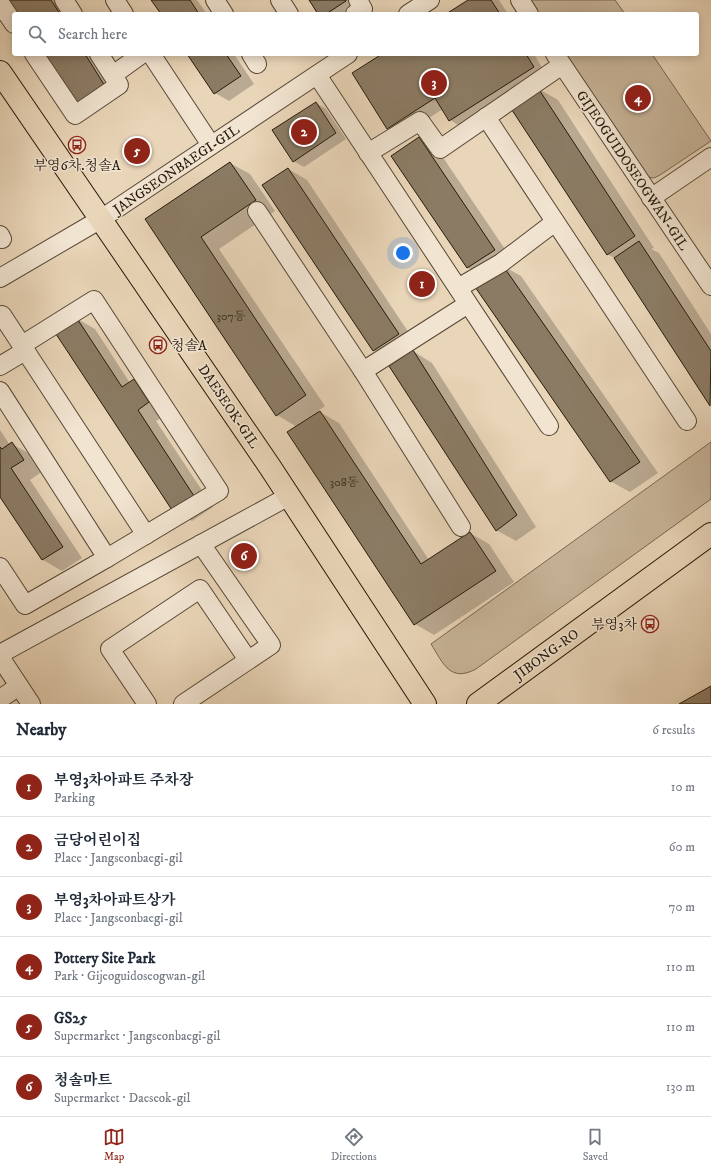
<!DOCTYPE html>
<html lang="en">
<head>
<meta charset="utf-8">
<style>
  body { margin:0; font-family:"IM FELL DW Pica","Noto Serif KR",serif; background:#f6f6f7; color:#1f2937 }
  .you { position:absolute; left:403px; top:253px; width:14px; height:14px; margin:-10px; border:3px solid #fff; border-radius:50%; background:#1a73e8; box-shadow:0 0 0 6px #1a73e833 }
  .badge { display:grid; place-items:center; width:26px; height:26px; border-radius:50%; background:#8f2418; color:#fff; font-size:13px; font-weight:700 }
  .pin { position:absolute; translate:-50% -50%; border:2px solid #fff; box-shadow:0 1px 4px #0006 }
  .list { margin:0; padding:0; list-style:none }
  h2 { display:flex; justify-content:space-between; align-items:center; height:52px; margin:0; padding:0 16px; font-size:17px }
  h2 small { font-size:13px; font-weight:400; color:#747a83 }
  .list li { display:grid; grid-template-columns:26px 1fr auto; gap:12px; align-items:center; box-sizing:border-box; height:60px; padding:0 16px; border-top:1px solid #e0e1e3 }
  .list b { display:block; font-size:15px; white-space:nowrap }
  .list p { margin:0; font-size:13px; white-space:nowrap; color:#747a83 }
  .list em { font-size:13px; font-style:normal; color:#747a83 }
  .icon { flex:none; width:22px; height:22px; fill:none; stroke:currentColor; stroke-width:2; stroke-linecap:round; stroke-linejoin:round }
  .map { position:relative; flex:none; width:711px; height:704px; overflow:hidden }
  .search { position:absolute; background:#fff; box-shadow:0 2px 10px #0003; left:12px; right:12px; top:12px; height:44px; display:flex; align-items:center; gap:10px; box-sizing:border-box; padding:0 14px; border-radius:4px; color:#747a83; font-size:15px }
  .sheet { height:412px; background:#fff }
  nav { display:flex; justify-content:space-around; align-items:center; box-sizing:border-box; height:56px; border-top:1px solid #e0e1e3; background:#fff; font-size:11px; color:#747a83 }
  nav a { display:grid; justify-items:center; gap:2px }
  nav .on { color:#8f2418 }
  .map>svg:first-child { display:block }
  .green { fill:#c8b59a; stroke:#766752 }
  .shadow { fill:#0003 }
  .building { fill:#8b7b64; stroke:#25190a }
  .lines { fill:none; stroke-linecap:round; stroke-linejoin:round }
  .minor-casing { stroke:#564836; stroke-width:20 }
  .major-casing { stroke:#25190a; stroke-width:24 }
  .minor { stroke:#f1e4d1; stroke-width:18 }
  .major { stroke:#e9d5b8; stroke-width:22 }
  .labels { text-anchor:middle; stroke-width:3; stroke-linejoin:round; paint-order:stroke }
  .number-label { font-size:12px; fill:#3e3220 }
  .poi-label { font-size:14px; fill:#25190a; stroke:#f1e4d1 }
  .street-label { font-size:14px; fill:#25190a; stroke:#f1e4d1 }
</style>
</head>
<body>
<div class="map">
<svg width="711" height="704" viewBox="0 0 711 704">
  <rect width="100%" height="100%" fill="#e9d5b8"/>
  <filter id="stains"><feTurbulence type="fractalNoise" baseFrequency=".005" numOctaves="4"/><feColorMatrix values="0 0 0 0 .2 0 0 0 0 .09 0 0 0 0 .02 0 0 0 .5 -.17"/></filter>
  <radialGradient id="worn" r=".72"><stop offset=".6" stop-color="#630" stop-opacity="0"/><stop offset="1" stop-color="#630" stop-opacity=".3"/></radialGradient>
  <g class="green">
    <polygon points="529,0 615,0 625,14 538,14"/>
    <polygon points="565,54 652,54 711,141 660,175 654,178 647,177"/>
    <path d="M711,442V499L476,669C450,683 443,663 431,644Z"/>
  </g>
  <g class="shadow">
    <polygon points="8,0 59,0 68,14 17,14"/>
    <polygon points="152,0 197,0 207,14 162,14"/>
    <polygon points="310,0 354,0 351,14 319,14"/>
    <polygon points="470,0 499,0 508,14 447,14"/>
    <polygon points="43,54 93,54 118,94"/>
    <polygon points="189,54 234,54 254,84 229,101 215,93"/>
    <polygon points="384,54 534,54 547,76 463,128 450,120 443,109 401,136 388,128"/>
    <polygon points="539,89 558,100 654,248 651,249 659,253 711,334 711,405 616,259 607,254"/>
    <polygon points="316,103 326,109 346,139 304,167 293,161"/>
    <polygon points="419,138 438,150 513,261 505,267 521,276 658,473 630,492 610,481 484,277 468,268 393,156"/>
    <polygon points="230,163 250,174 275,211 219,249 325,406 318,411 339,423 429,560 470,533 489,544 514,582 434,635 415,624 297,427 277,415 146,219"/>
    <polygon points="288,169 307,180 417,345 394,361 374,350"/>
    <polygon points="76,318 95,329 130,383 134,380 153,392 168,414 156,421 213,507 192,521 173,510"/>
    <polygon points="413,351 432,363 536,527 516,541 496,530"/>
    <polygon points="0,430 10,445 12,444 32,455 43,471 30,480 82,558 62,571 43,560 0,495"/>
  </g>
  <g class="building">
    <polygon points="7,0 51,0 60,14 16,14"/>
    <polygon points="151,0 190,0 199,14 161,14"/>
    <polygon points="309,0 346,0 346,1 326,14 318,14"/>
    <polygon points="468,0 491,0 500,14 446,14"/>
    <polygon points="41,54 85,54 105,86 74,105"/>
    <polygon points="187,54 226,54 241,76 214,94"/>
    <polygon points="382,54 526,54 534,67 449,121 435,98 387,129 352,73"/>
    <polygon points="538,88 635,236 607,255 510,107"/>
    <polygon points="316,102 336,133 293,162 272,130"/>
    <polygon points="419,137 495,250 467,268 391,156"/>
    <polygon points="230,162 256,200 201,237 306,395 276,416 145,219"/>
    <polygon points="288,168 399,334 373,351 262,185"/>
    <polygon points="639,241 711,351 710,406 614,258"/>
    <polygon points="501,263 640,462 610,482 473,284"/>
    <polygon points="76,317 122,387 134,379 149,402 138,410 194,496 172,510 54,331"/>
    <polygon points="413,350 517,515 496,531 389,366"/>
    <polygon points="320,411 421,564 470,532 496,571 414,625 287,432"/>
    <polygon points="12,442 24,460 11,468 63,547 42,560 0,497 0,447 2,449"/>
    <polygon points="711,686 711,704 679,704"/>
  </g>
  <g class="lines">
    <defs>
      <g id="minor">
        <polyline points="64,0 73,14"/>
        <polyline points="115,0 124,14"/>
        <polyline points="215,0 224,14"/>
        <polyline points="280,0 289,14"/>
        <polyline points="520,0 529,14"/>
        <polyline points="0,3 14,24"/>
        <polyline points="355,14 363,9 358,0"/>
        <polyline points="408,14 430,0"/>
        <polyline points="34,54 75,115 119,85 99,54"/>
        <polyline points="151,54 211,145"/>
        <polyline points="251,54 257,64"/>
        <polyline points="555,54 711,286"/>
        <polyline points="113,75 142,54"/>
        <polyline points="317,75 549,426"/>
        <polyline points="486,117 687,421"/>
        <polyline points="368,153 420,121 440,149 562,65"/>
        <polyline points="651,198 711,157"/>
        <polyline points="257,211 363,371 461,527"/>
        <polyline points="0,235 2,239"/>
        <polyline points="0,278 101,219 348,54"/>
        <polyline points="458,288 501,263 555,222"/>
        <polyline points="2,315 146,535"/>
        <polyline points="22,345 94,300 219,491 107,558"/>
        <polyline points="0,366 25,351"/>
        <polyline points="363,371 468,304"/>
        <polyline points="0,391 107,558 25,605 0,567"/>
        <polyline points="0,654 289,496"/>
        <polyline points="0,657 31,704"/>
        <polyline points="0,699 19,686"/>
        <polyline points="147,704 110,649 200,589 248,660"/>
        <polyline points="183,704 271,645 201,544"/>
      </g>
      <g id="major">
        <polyline points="0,72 270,467 425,704"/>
        <polyline points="478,704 711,534"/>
      </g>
    </defs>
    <use href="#minor" class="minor-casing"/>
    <use href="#major" class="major-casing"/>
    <use href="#minor" class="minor"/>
    <use href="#major" class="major"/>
  </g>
  <defs>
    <symbol id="bus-ring" viewBox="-11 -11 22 22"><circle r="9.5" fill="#f1e4d1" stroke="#8f2418" stroke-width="1.5"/><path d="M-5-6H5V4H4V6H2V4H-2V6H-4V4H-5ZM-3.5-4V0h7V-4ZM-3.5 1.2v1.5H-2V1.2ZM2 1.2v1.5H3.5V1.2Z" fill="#8f2418"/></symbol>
  </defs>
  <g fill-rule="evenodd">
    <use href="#bus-ring" x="67" y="135" width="20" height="20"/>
    <use href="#bus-ring" x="148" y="335" width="20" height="20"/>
    <use href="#bus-ring" x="640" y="614" width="20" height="20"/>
  </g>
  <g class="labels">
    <g class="number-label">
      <text x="231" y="320">307동</text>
      <text x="344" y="486">308동</text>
    </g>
    <g class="poi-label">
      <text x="77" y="170">부영6차.청솔A</text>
      <text x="171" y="350" text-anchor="start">청솔A</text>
      <text x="637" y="629" text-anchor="end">부영3차</text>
    </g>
    <g class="street-label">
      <text transform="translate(176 169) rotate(-34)" y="5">JANGSEONBAEGI-GIL</text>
      <text transform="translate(633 170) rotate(56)" y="5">GIJEOGUIDOSEOGWAN-GIL</text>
      <text transform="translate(229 406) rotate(56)" y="5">DAESEOK-GIL</text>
      <text transform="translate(546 654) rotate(-36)" y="5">JIBONG-RO</text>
    </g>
  </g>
  <rect width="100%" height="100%" filter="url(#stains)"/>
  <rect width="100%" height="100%" fill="url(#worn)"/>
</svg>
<div class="you"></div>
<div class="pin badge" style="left:422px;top:284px">1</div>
<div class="pin badge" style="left:304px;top:132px">2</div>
<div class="pin badge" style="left:434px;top:83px">3</div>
<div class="pin badge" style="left:638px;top:98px">4</div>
<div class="pin badge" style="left:137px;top:151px">5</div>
<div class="pin badge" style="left:244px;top:556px">6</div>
<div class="search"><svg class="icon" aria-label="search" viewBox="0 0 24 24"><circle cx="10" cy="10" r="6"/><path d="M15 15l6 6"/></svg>Search here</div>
</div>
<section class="sheet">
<h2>Nearby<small>6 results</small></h2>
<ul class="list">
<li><span class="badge">1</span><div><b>부영3차아파트 주차장</b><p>Parking</p></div><em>10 m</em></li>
<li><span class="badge">2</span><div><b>금당어린이집</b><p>Place · Jangseonbaegi-gil</p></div><em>60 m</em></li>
<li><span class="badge">3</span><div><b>부영3차아파트상가</b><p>Place · Jangseonbaegi-gil</p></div><em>70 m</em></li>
<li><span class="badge">4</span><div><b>Pottery Site Park</b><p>Park · Gijeoguidoseogwan-gil</p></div><em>110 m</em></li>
<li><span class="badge">5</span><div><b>GS25</b><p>Supermarket · Jangseonbaegi-gil</p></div><em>110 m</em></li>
<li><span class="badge">6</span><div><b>청솔마트</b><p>Supermarket · Daeseok-gil</p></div><em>130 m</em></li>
</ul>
</section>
<nav>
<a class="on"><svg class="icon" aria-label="map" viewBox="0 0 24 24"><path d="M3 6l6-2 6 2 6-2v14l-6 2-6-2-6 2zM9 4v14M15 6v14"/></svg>Map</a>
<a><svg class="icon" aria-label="directions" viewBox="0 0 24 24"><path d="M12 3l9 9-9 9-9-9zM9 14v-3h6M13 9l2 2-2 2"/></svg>Directions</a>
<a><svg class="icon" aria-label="saved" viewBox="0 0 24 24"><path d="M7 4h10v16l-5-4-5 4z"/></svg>Saved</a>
</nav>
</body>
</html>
